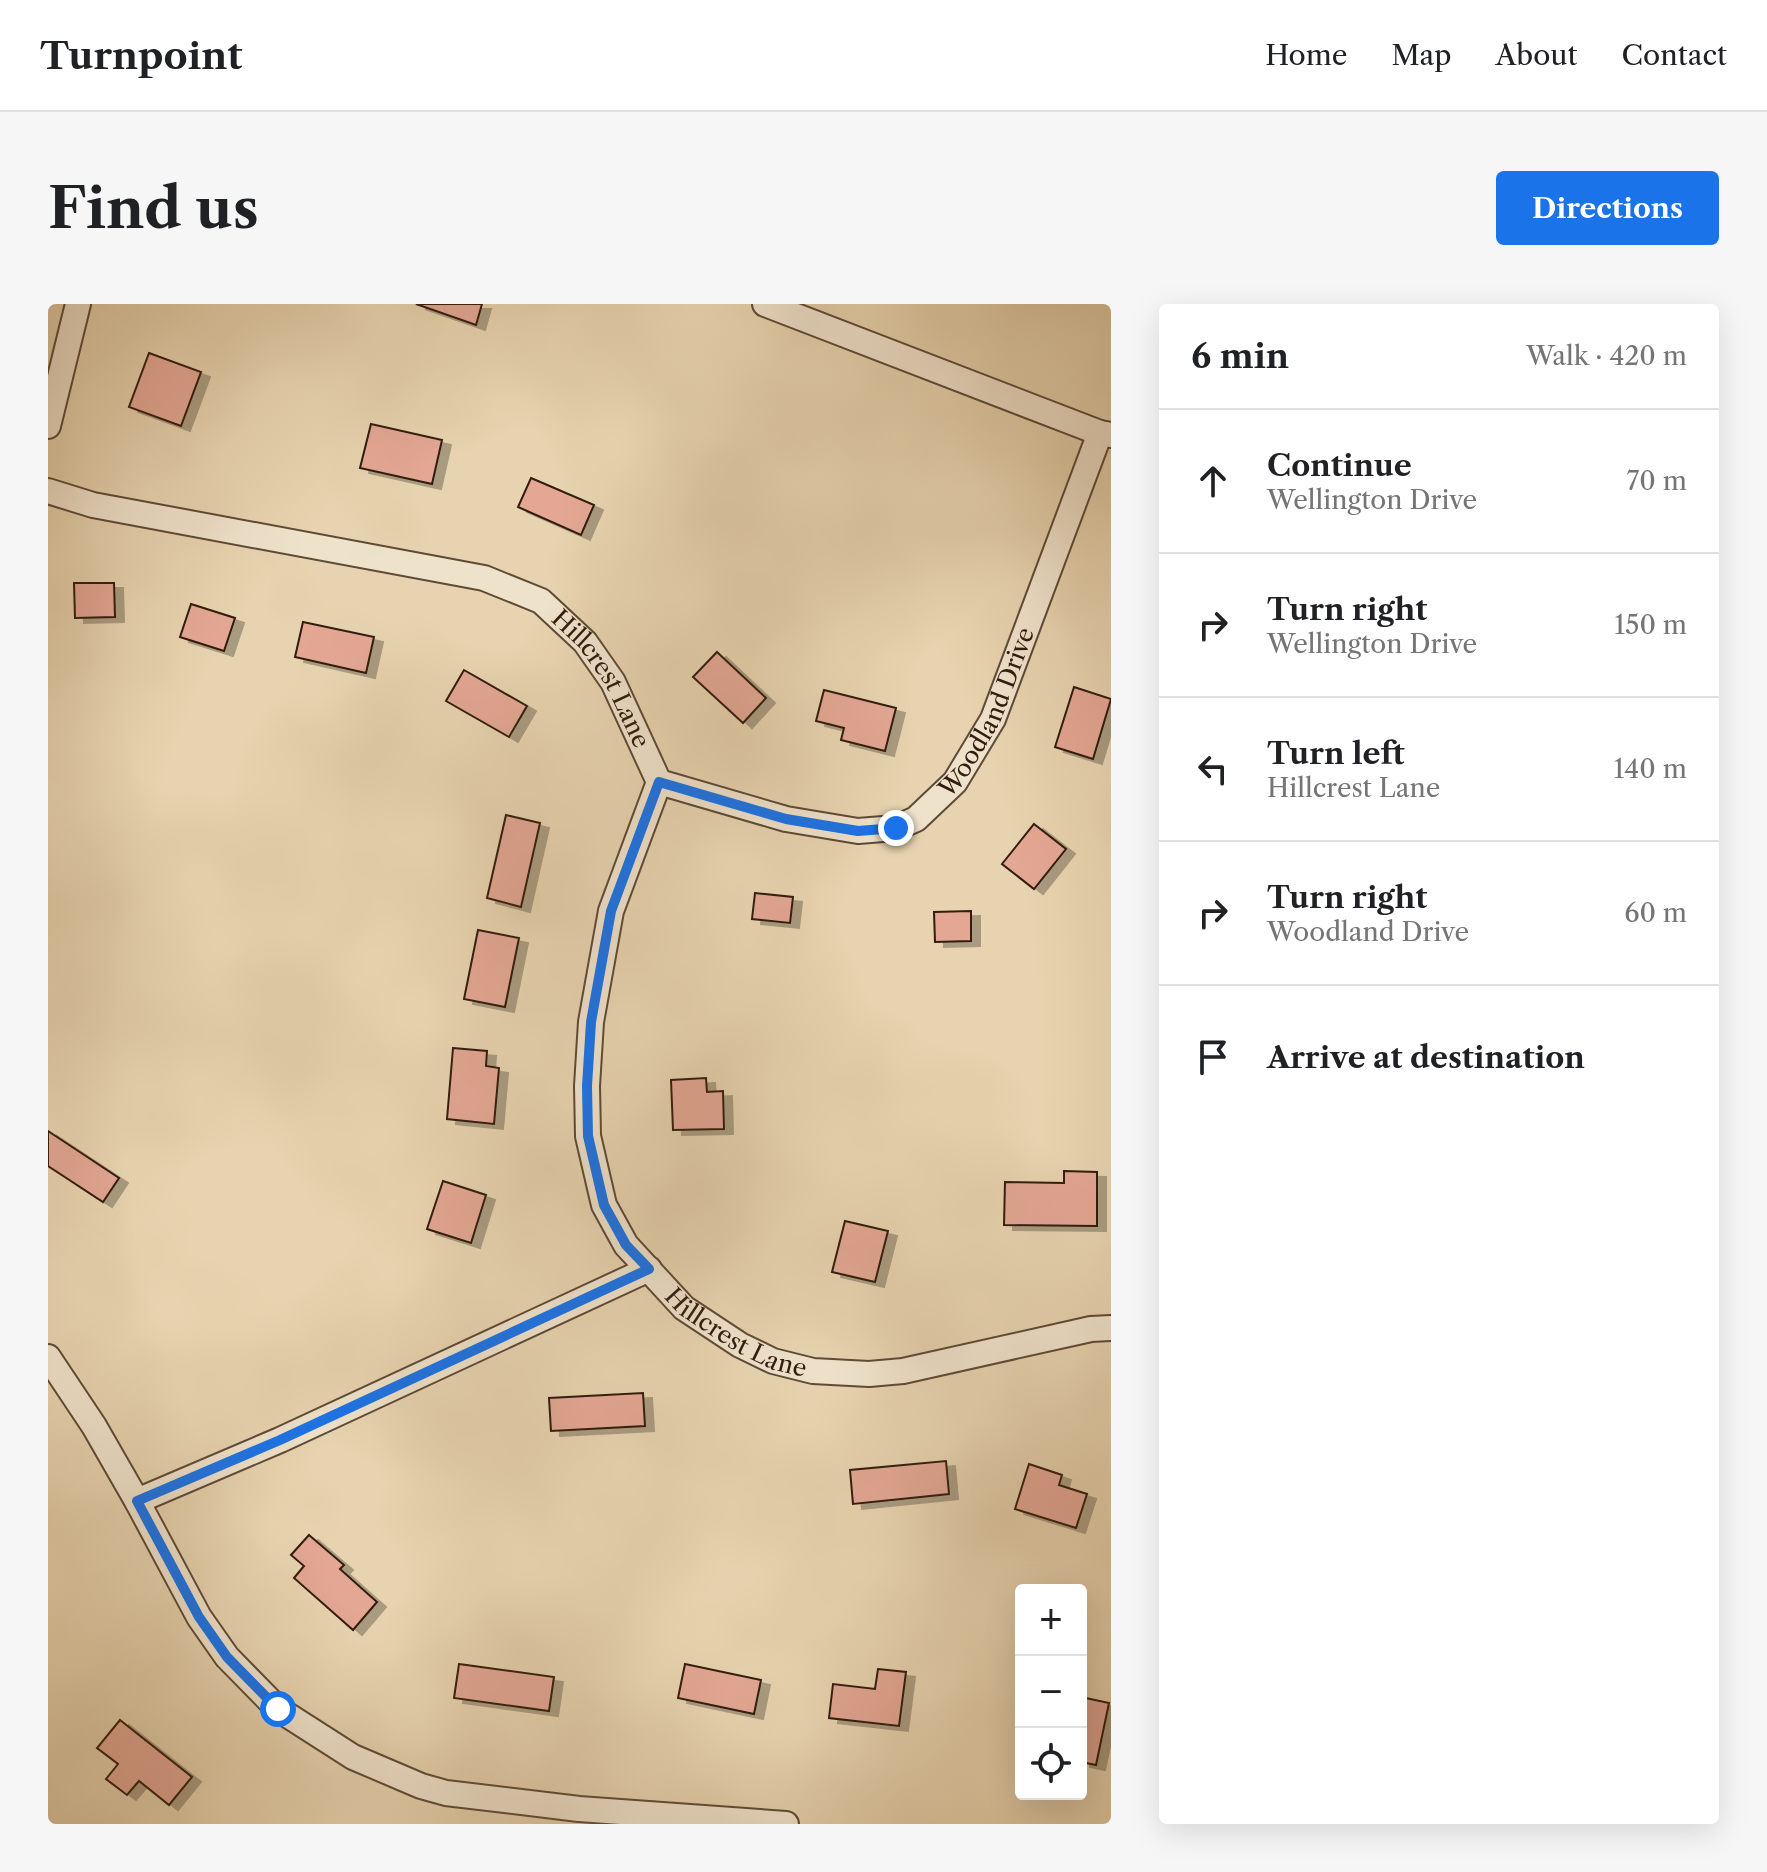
<!DOCTYPE html>
<html lang="en">
<head>
<meta charset="utf-8">
<style>
  body { margin:0; font-family:"Libre Caslon Text",serif; background:#f6f6f6; color:#202124 }
  .controls { position:absolute; right:24px; bottom:24px; display:grid; overflow:hidden; border-radius:8px; box-shadow:0 8px 32px #0002 }
  .controls button { width:72px; height:72px; display:grid; place-items:center; padding:0; border:0; border-bottom:2px solid #e0e0e0; background:#fff; color:#202124; font:40px sans-serif }
  .stop { position:absolute; width:24px; height:24px; margin:-18px; border:6px solid #1a73e8; border-radius:50%; background:#fff }
  .stop.end { background:#1a73e8; border-color:#fff; box-shadow:0 2px 8px #0008 }
  .list { margin:0; padding:0; list-style:none }
  h2 { display:flex; justify-content:space-between; align-items:center; height:104px; margin:0; padding:0 32px; font-size:34px }
  h2 small { font-size:26px; font-weight:400; color:#757577 }
  .list li { display:grid; grid-template-columns:52px 1fr auto; gap:24px; align-items:center; box-sizing:border-box; height:144px; padding:0 32px; border-top:2px solid #e0e0e0 }
  .list b { display:block; font-size:30px; white-space:nowrap }
  .list p { margin:0; font-size:26px; white-space:nowrap; color:#757577 }
  .list em { font-size:26px; font-style:normal; color:#757577 }
  .icon { flex:none; width:44px; height:44px; fill:none; stroke:currentColor; stroke-width:2; stroke-linecap:round; stroke-linejoin:round }
  .map { position:relative; flex:none; width:1063px; height:1520px; overflow:hidden; border-radius:8px }
  header { display:flex; align-items:center; gap:48px; box-sizing:border-box; height:112px; padding:0 40px; background:#fff; border-bottom:2px solid #e0e0e0 }
  header strong { font-size:38px }
  nav { display:flex; gap:44px; margin-inline-start:auto; font-size:28px }
  .intro { display:flex; align-items:center; justify-content:space-between; box-sizing:border-box; height:192px; padding:0 48px }
  h1 { margin:0; font-size:56px }
  .button { padding:20px 36px; border-radius:8px; background:#1a73e8; color:#fff; font-size:28px; font-weight:700 }
  main { display:flex; gap:48px; padding:0 48px }
  aside { flex:1; background:#fff; border-radius:8px; box-shadow:0 8px 32px #0002 }
  .map>svg:first-child { display:block }
  .building { fill:#e3a794; stroke:#311c0f; stroke-width:2; filter:url(#shadow) }
  .lines { fill:none; stroke-linecap:round; stroke-linejoin:round }
  .minor-casing { stroke:#5e4a37; stroke-width:28 }
  .minor { stroke:#efe2cb; stroke-width:24 }
  .route { stroke:#1a73e8; stroke-width:10 }
  .labels { text-anchor:middle; stroke-width:6; stroke-linejoin:round; paint-order:stroke }
  .street-label { font-size:24px; fill:#311c0f; stroke:#efe2cb }
</style>
</head>
<body>
<header>
<strong>Turnpoint</strong>
<nav><a>Home</a><a>Map</a><a>About</a><a>Contact</a></nav>
</header>
<div class="intro"><h1>Find us</h1><a class="button">Directions</a></div>
<main>
<div class="map">
<svg width="1063" height="1520" viewBox="0 0 1063 1520">
  <defs>
    <filter id="shadow"><feDropShadow dx="9" dy="5" stdDeviation="0" flood-color="#0004"/></filter>
  </defs>
  <rect width="100%" height="100%" fill="#e7d3af"/>
  <filter id="stains"><feTurbulence type="fractalNoise" baseFrequency=".0025" numOctaves="4"/><feColorMatrix values="0 0 0 0 .2 0 0 0 0 .09 0 0 0 0 .02 0 0 0 .5 -.17"/></filter>
  <radialGradient id="worn" r=".72"><stop offset=".6" stop-color="#630" stop-opacity="0"/><stop offset="1" stop-color="#630" stop-opacity=".3"/></radialGradient>
  <g class="building">
    <polygon points="368,0 434,0 428,21"/>
    <polygon points="101,49 153,68 133,122 81,103"/>
    <polygon points="323,120 394,136 384,180 312,164"/>
    <polygon points="483,174 546,201 533,231 470,203"/>
    <polygon points="26,279 66,279 67,313 27,314"/>
    <polygon points="143,300 187,314 176,347 132,333"/>
    <polygon points="255,318 326,333 318,369 247,353"/>
    <polygon points="669,348 718,394 695,419 645,373"/>
    <polygon points="416,366 479,402 461,433 398,397"/>
    <polygon points="1026,383 1063,395 1045,455 1007,443"/>
    <polygon points="776,386 848,404 837,447 793,436 796,424 768,417"/>
    <polygon points="458,511 492,519 473,603 439,594"/>
    <polygon points="986,520 1018,545 986,585 954,560"/>
    <polygon points="707,589 745,593 742,619 704,615"/>
    <polygon points="923,607 923,637 887,638 886,608"/>
    <polygon points="430,626 471,634 457,703 416,695"/>
    <polygon points="405,744 439,747 438,762 451,764 446,820 399,815"/>
    <polygon points="658,774 659,788 675,787 676,825 625,826 623,776"/>
    <polygon points="0,827 71,874 55,898 0,862"/>
    <polygon points="1016,867 1049,868 1049,922 956,921 957,878 1016,879"/>
    <polygon points="395,877 438,891 423,939 379,925"/>
    <polygon points="797,917 840,927 827,978 784,968"/>
    <polygon points="595,1089 597,1122 503,1127 501,1094"/>
    <polygon points="898,1157 901,1190 805,1200 802,1166"/>
    <polygon points="981,1160 1014,1171 1011,1181 1039,1190 1028,1224 967,1205"/>
    <polygon points="261,1231 296,1261 292,1265 329,1298 305,1326 246,1274 256,1262 243,1251"/>
    <polygon points="411,1360 506,1373 501,1407 406,1394"/>
    <polygon points="637,1360 713,1376 706,1410 630,1394"/>
    <polygon points="830,1365 858,1368 851,1422 781,1414 785,1380 827,1385"/>
    <polygon points="1033,1393 1061,1399 1048,1461 1033,1458"/>
    <polygon points="72,1416 144,1473 121,1501 91,1477 79,1491 58,1475 70,1460 49,1444"/>
  </g>
  <g class="lines">
    <defs>
      <g id="minor">
        <polyline points="717,0 1052,129 1063,131"/>
        <polyline points="0,122 30,0"/>
        <path id="s1" d="M0,187L45,201L436,274L493,297L537,338L565,378L611,478L563,607L543,718L539,782L540,832L556,901L578,941L636,1004L692,1041L725,1057L765,1067L821,1070L855,1067L1043,1025L1063,1024"/>
        <path id="s2" d="M611,478L738,515L810,527L848,524L868,515L907,478L945,415L1052,129"/>
        <polyline points="0,1053 46,1122 89,1197 151,1313 179,1353 230,1405 305,1453 373,1482 398,1489 531,1505 738,1520"/>
        <polyline points="89,1197 232,1136 601,965"/>
      </g>
    </defs>
    <use href="#minor" class="minor-casing"/>
    <use href="#minor" class="minor"/>
  </g>
  <g class="lines">
    <polyline class="route" points="230,1405 179,1353 151,1313 89,1197 232,1136 601,965 578,941 556,901 540,832 539,782 543,718 563,607 611,478 738,515 810,527 848,524"/>
  </g>
  <g class="labels">
    <g class="street-label">
      <text dy="8" stroke="none"><textPath href="#s1" startOffset="606">Hillcrest Lane</textPath></text>
      <text dy="8" stroke="none"><textPath href="#s2" startOffset="396">Woodland Drive</textPath></text>
      <text dy="8" stroke="none"><textPath href="#s1" startOffset="1350">Hillcrest Lane</textPath></text>
    </g>
  </g>
  <rect width="100%" height="100%" filter="url(#stains)"/>
  <rect width="100%" height="100%" fill="url(#worn)"/>
</svg>
<div class="controls">
<button>+</button>
<button>−</button>
<button><svg class="icon" aria-label="locate" viewBox="0 0 24 24"><circle cx="12" cy="12" r="6"/><path d="M12 2v4M12 18v4M2 12h4M18 12h4"/></svg></button>
</div>
<div class="stop" style="left:230px;top:1405px"></div>
<div class="stop end" style="left:848px;top:524px"></div>
</div>
<aside>
<h2>6 min<small>Walk · 420 m</small></h2>
<ul class="list">
<li><svg class="icon" aria-label="ahead" viewBox="0 0 24 24"><path d="M12 20V5M6 11l6-6 6 6"/></svg><div><b>Continue</b><p>Wellington Drive</p></div><em>70 m</em></li>
<li><svg class="icon" aria-label="right" viewBox="0 0 24 24"><path d="M7 20v-9h11M14 6l5 5-5 5"/></svg><div><b>Turn right</b><p>Wellington Drive</p></div><em>150 m</em></li>
<li><svg class="icon" aria-label="left" viewBox="0 0 24 24"><path d="M17 20v-9H6M10 6l-5 5 5 5"/></svg><div><b>Turn left</b><p>Hillcrest Lane</p></div><em>140 m</em></li>
<li><svg class="icon" aria-label="right" viewBox="0 0 24 24"><path d="M7 20v-9h11M14 6l5 5-5 5"/></svg><div><b>Turn right</b><p>Woodland Drive</p></div><em>60 m</em></li>
<li><svg class="icon" aria-label="arrive" viewBox="0 0 24 24"><path d="M6 21V4h12l-3 4 3 4H6"/></svg><div><b>Arrive at destination</b></div></li>
</ul>
</aside>
</main>
</body>
</html>
